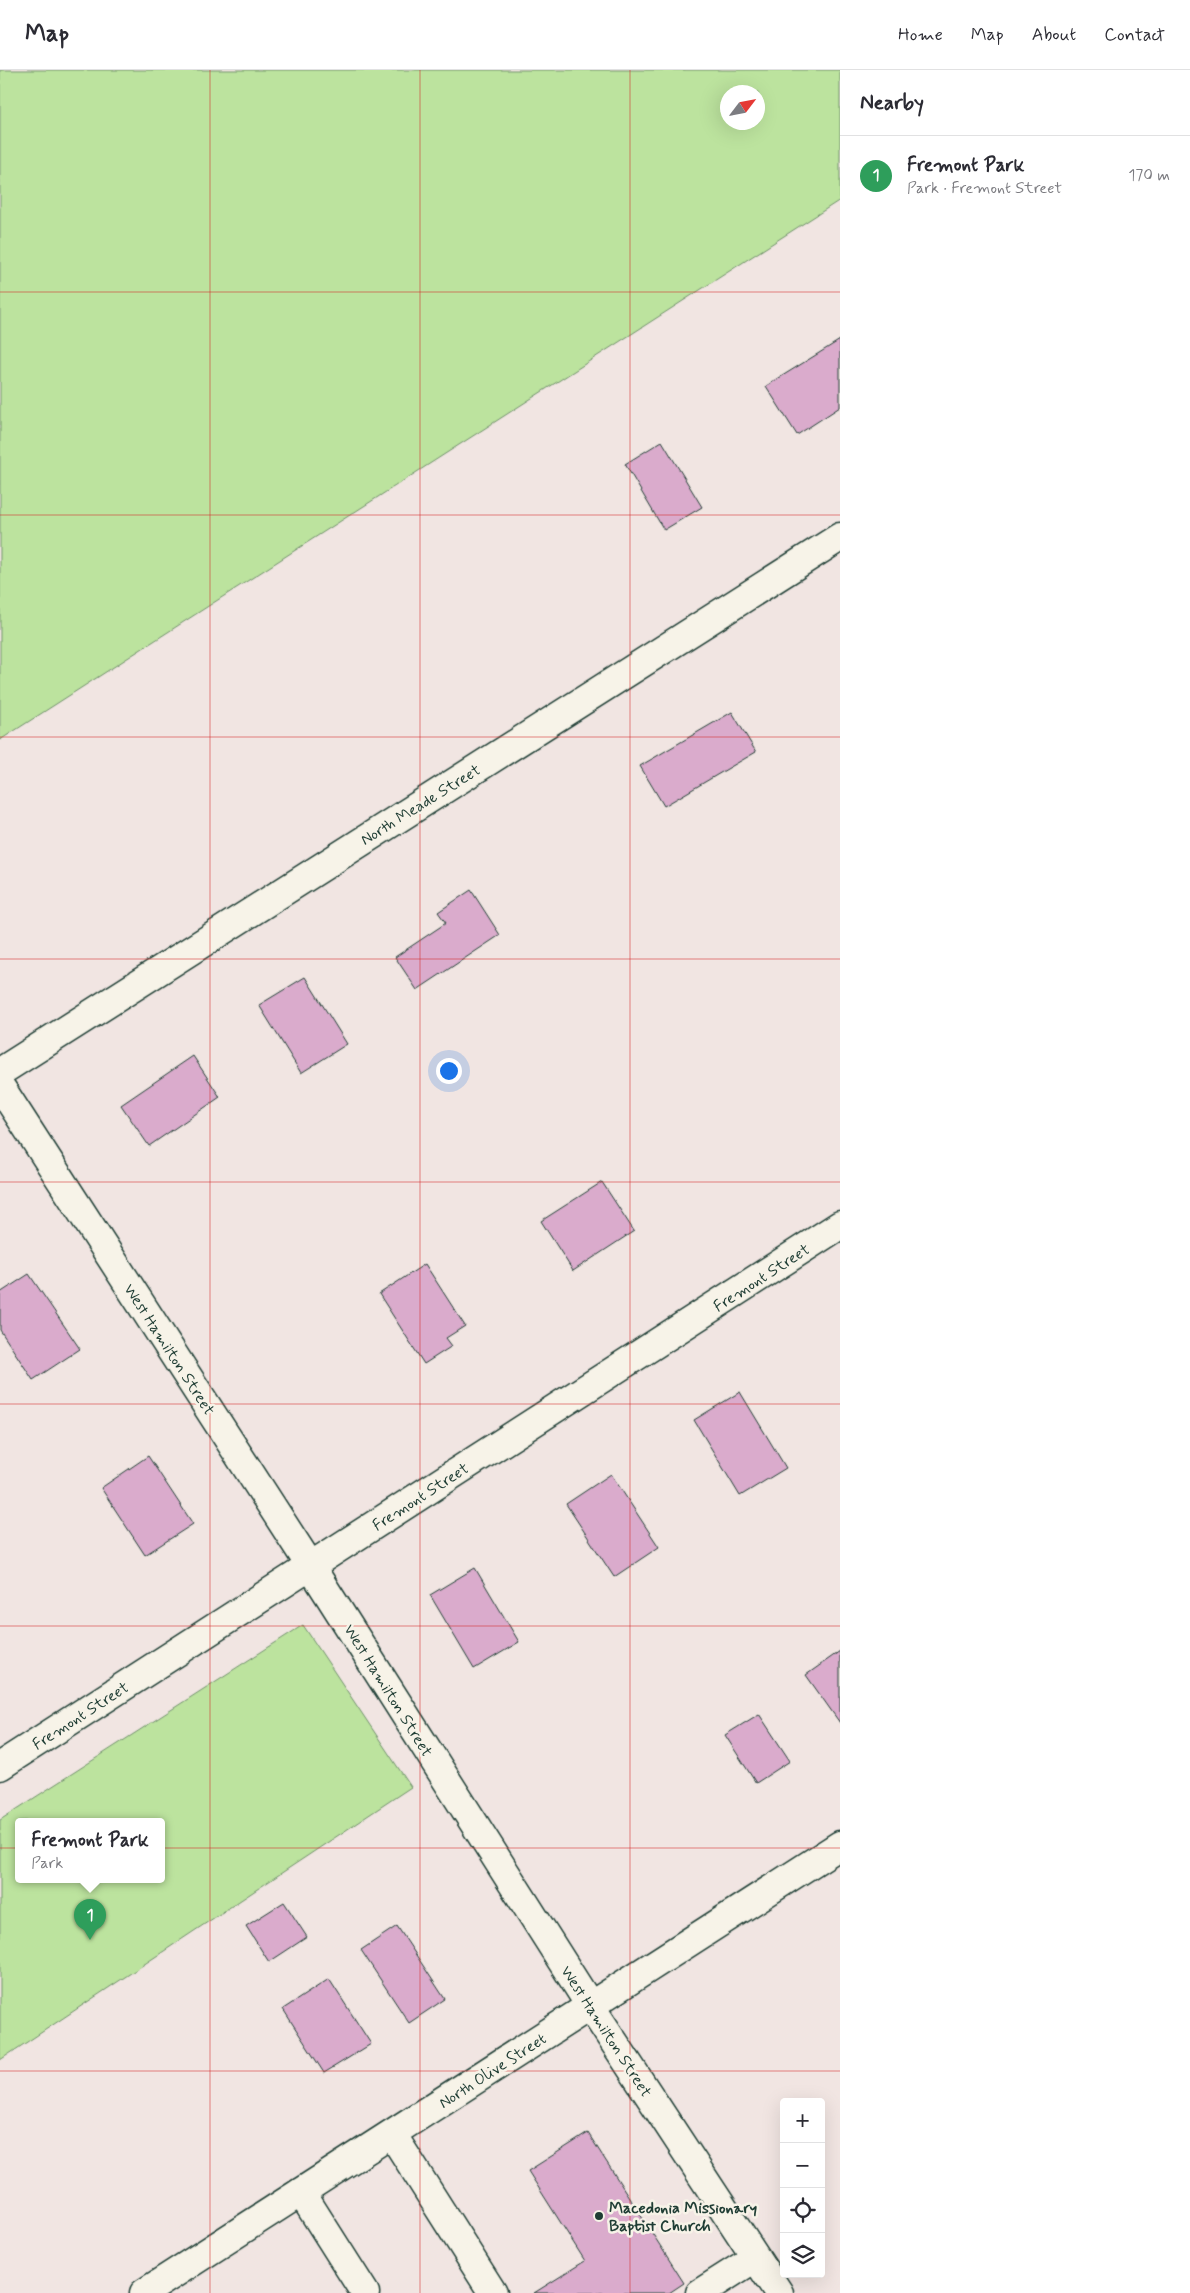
<!DOCTYPE html>
<html lang="en">
<head>
<meta charset="utf-8">
<style>
  body { margin:0; font-family:Mynerve,sans-serif; background:#f2f2f3; color:#2b2b33 }
  .controls { position:absolute; right:15px; bottom:15px; display:grid; overflow:hidden; border-radius:5px; box-shadow:0 5px 20px #0002 }
  .controls button { width:45px; height:45px; display:grid; place-items:center; padding:0; border:0; border-bottom:1px solid #e1e1e2; background:#fff; color:#2b2b33; font:25px sans-serif }
  .compass { position:absolute; left:720px; top:15px; width:45px; height:45px; border-radius:50%; background:#fff; box-shadow:0 5px 20px #0002; rotate:58deg }
  .you { position:absolute; left:448px; top:1000px; width:18px; height:18px; margin:-12px; border:4px solid #fff; border-radius:50%; background:#1a73e8; box-shadow:0 0 0 8px #1a73e833 }
  .badge { display:grid; place-items:center; width:32px; height:32px; border-radius:50%; background:#d93025; color:#fff; font-size:16px; font-weight:700 }
  .pin { position:absolute; translate:-50% -41px; filter:drop-shadow(0 1px 2px #0008) }
  .pin::after { content:''; position:absolute; top:26px; width:18px; height:15px; background:inherit; clip-path:polygon(0 0,100% 0,50% 100%) }
  .popup { position:absolute; left:15px; top:1748px; width:150px; height:65px; box-sizing:border-box; display:grid; place-content:center; border-radius:5px; background:#fff; filter:drop-shadow(0 1px 4px #0005); font-size:16px; white-space:nowrap; color:#7c7c81 }
  .popup b { font-size:19px; color:#2b2b33 }
  .popup::after { content:''; position:absolute; left:50%; top:100%; margin-left:-10px; border:10px solid transparent; border-top-color:#fff }
  .list { margin:0; padding:0; list-style:none }
  h2 { display:flex; justify-content:space-between; align-items:center; height:65px; margin:0; padding:0 20px; font-size:21px }
  h2 small { font-size:16px; font-weight:400; color:#7c7c81 }
  .list li { display:grid; grid-template-columns:32px 1fr auto; gap:15px; align-items:center; box-sizing:border-box; height:80px; padding:0 20px; border-top:1px solid #e1e1e2 }
  .list b { display:block; font-size:19px; white-space:nowrap }
  .list p { margin:0; font-size:16px; white-space:nowrap; color:#7c7c81 }
  .list em { font-size:16px; font-style:normal; color:#7c7c81 }
  .icon { flex:none; width:28px; height:28px; fill:none; stroke:currentColor; stroke-width:2; stroke-linecap:round; stroke-linejoin:round }
  .map { position:relative; flex:none; width:840px; height:2223px; overflow:hidden }
  header { display:flex; align-items:center; gap:30px; box-sizing:border-box; height:70px; padding:0 25px; background:#fff; border-bottom:1px solid #e1e1e2 }
  header strong { font-size:24px }
  nav { display:flex; gap:28px; margin-inline-start:auto; font-size:18px }
  main { display:flex }
  aside { flex:1; background:#fff }
  .map>svg:first-child { display:block }
  .green { fill:#bce39e; stroke:#6e9069; fill-rule:evenodd }
  .building { fill:#daabcc; stroke:#1f3d34 }
  .lines { fill:none; stroke-linecap:round; stroke-linejoin:round }
  .minor-casing { stroke:#1f3d34; stroke-width:31 }
  .minor { stroke:#f7f3e8; stroke-width:28 }
  .grid { fill:none; stroke:#d62828; stroke-width:1; stroke-opacity:0.55 }
  .poi-dot { fill:#1f3d34; stroke:#f7f3e8; stroke-width:2 }
  .labels { text-anchor:middle; stroke-width:5; stroke-linejoin:round; paint-order:stroke }
  .street-label { font-size:16px; fill:#1f3d34; stroke:#f7f3e8 }
  .poi-label { font-size:16px; font-weight:bold; fill:#1f3d34; stroke:#f7f3e8; text-anchor:start }
</style>
</head>
<body>
<header>
<strong>Map</strong>
<nav><a>Home</a><a>Map</a><a>About</a><a>Contact</a></nav>
</header>
<main>
<div class="map">
<svg width="840" height="2223" viewBox="0 0 840 2223">
  <rect width="100%" height="100%" fill="#f1e5e2"/>
  <filter id="ink" filterUnits="userSpaceOnUse"><feTurbulence type="fractalNoise" baseFrequency=".02" numOctaves="2"/><feDisplacementMap in="SourceGraphic" scale="10" xChannelSelector="R" yChannelSelector="G"/><feConvolveMatrix kernelMatrix="1 2 1 2 8 2 1 2 1" color-interpolation-filters="sRGB"/></filter>
  <g filter="url(#ink)">
    <g class="green">
      <path d="M0,0H840V130L0,670ZM728,22H758V52H728Z"/>
      <path d="M303,1555L411,1717L0,1990V1750ZM19,1751H161V1809H19Z"/>
    </g>
    <g class="building">
      <polygon points="840,270 840,337 797,365 766,316"/>
      <polygon points="662,371 702,437 664,460 625,394"/>
      <polygon points="732,642 756,682 664,736 640,696"/>
      <polygon points="471,820 500,865 417,920 395,887 446,853 438,842"/>
      <polygon points="305,907 347,974 301,1003 259,935"/>
      <polygon points="193,986 220,1027 149,1076 121,1035"/>
      <polygon points="602,1112 634,1161 573,1201 541,1151"/>
      <polygon points="425,1194 465,1256 446,1268 452,1276 424,1294 379,1224"/>
      <polygon points="29,1204 80,1279 33,1310 0,1260 0,1223"/>
      <polygon points="740,1322 786,1398 740,1426 694,1350"/>
      <polygon points="148,1386 193,1454 145,1485 101,1418"/>
      <polygon points="611,1404 659,1477 614,1507 566,1434"/>
      <polygon points="475,1498 519,1572 474,1599 430,1525"/>
      <polygon points="840,1581 840,1653 806,1605"/>
      <polygon points="759,1644 790,1691 756,1713 725,1665"/>
      <polygon points="284,1832 307,1867 269,1892 246,1856"/>
      <polygon points="397,1856 445,1929 409,1953 361,1880"/>
      <polygon points="329,1909 371,1974 324,2003 283,1939"/>
      <polygon points="588,2063 684,2213 669,2223 534,2223 585,2191 528,2101"/>
    </g>
    <g class="lines">
      <defs>
        <g id="minor">
          <polyline points="0,1002 840,467"/>
          <polyline points="0,1016 311,1497 591,1937 779,2223"/>
          <polyline points="0,1696 840,1155"/>
          <polyline points="392,2064 493,2223"/>
          <polyline points="301,2122 365,2223"/>
          <polyline points="144,2223 840,1775"/>
          <polyline points="700,2223 755,2188"/>
        </g>
      </defs>
      <use href="#minor" class="minor-casing"/>
      <use href="#minor" class="minor"/>
    </g>
  </g>
  <path class="grid" d="M210,0V2223M420,0V2223M630,0V2223M0,222H840M0,445H840M0,667H840M0,889H840M0,1112H840M0,1334H840M0,1556H840M0,1778H840M0,2001H840"/>
  <circle class="poi-dot" cx="599" cy="2146" r="5"/>
  <g class="labels">
    <g class="street-label">
      <text transform="translate(420 734) rotate(-32)" y="6">North Meade Street</text>
      <text transform="translate(761 1207) rotate(-33)" y="6">Fremont Street</text>
      <text transform="translate(170 1279) rotate(57)" y="6">West Hamilton Street</text>
      <text transform="translate(420 1426) rotate(-33)" y="6">Fremont Street</text>
      <text transform="translate(389 1620) rotate(58)" y="6">West Hamilton Street</text>
      <text transform="translate(80 1645) rotate(-33)" y="6">Fremont Street</text>
      <text transform="translate(607 1961) rotate(57)" y="6">West Hamilton Street</text>
      <text transform="translate(492 2000) rotate(-33)" y="6">North Olive Street</text>
    </g>
    <g class="poi-label">
      <text x="609" y="2143">Macedonia Missionary<tspan x="609" dy="18">Baptist Church</tspan></text>
    </g>
  </g>
</svg>
<div class="controls">
<button>+</button>
<button>−</button>
<button><svg class="icon" aria-label="locate" viewBox="0 0 24 24"><circle cx="12" cy="12" r="6"/><path d="M12 2v4M12 18v4M2 12h4M18 12h4"/></svg></button>
<button><svg class="icon" aria-label="layers" viewBox="0 0 24 24"><path d="M12 4l9 5-9 5-9-5zM3 14l9 5 9-5"/></svg></button>
</div>
<svg class="compass" viewBox="-18 -18 36 36"><path d="M0-13l5 13h-10z" fill="#e53935"/><path d="M0 13l5-13h-10z" fill="#7c7c81"/></svg>
<div class="you"></div>
<div class="pin badge" style="left:90px;top:1870px;background:#2e9e5b">1</div>
<div class="popup"><b>Fremont Park</b>Park</div>
</div>
<aside>
<h2>Nearby<small></small></h2>
<ul class="list">
<li><span class="badge" style="background:#2e9e5b">1</span><div><b>Fremont Park</b><p>Park · Fremont Street</p></div><em>170 m</em></li>
</ul>
</aside>
</main>
</body>
</html>
